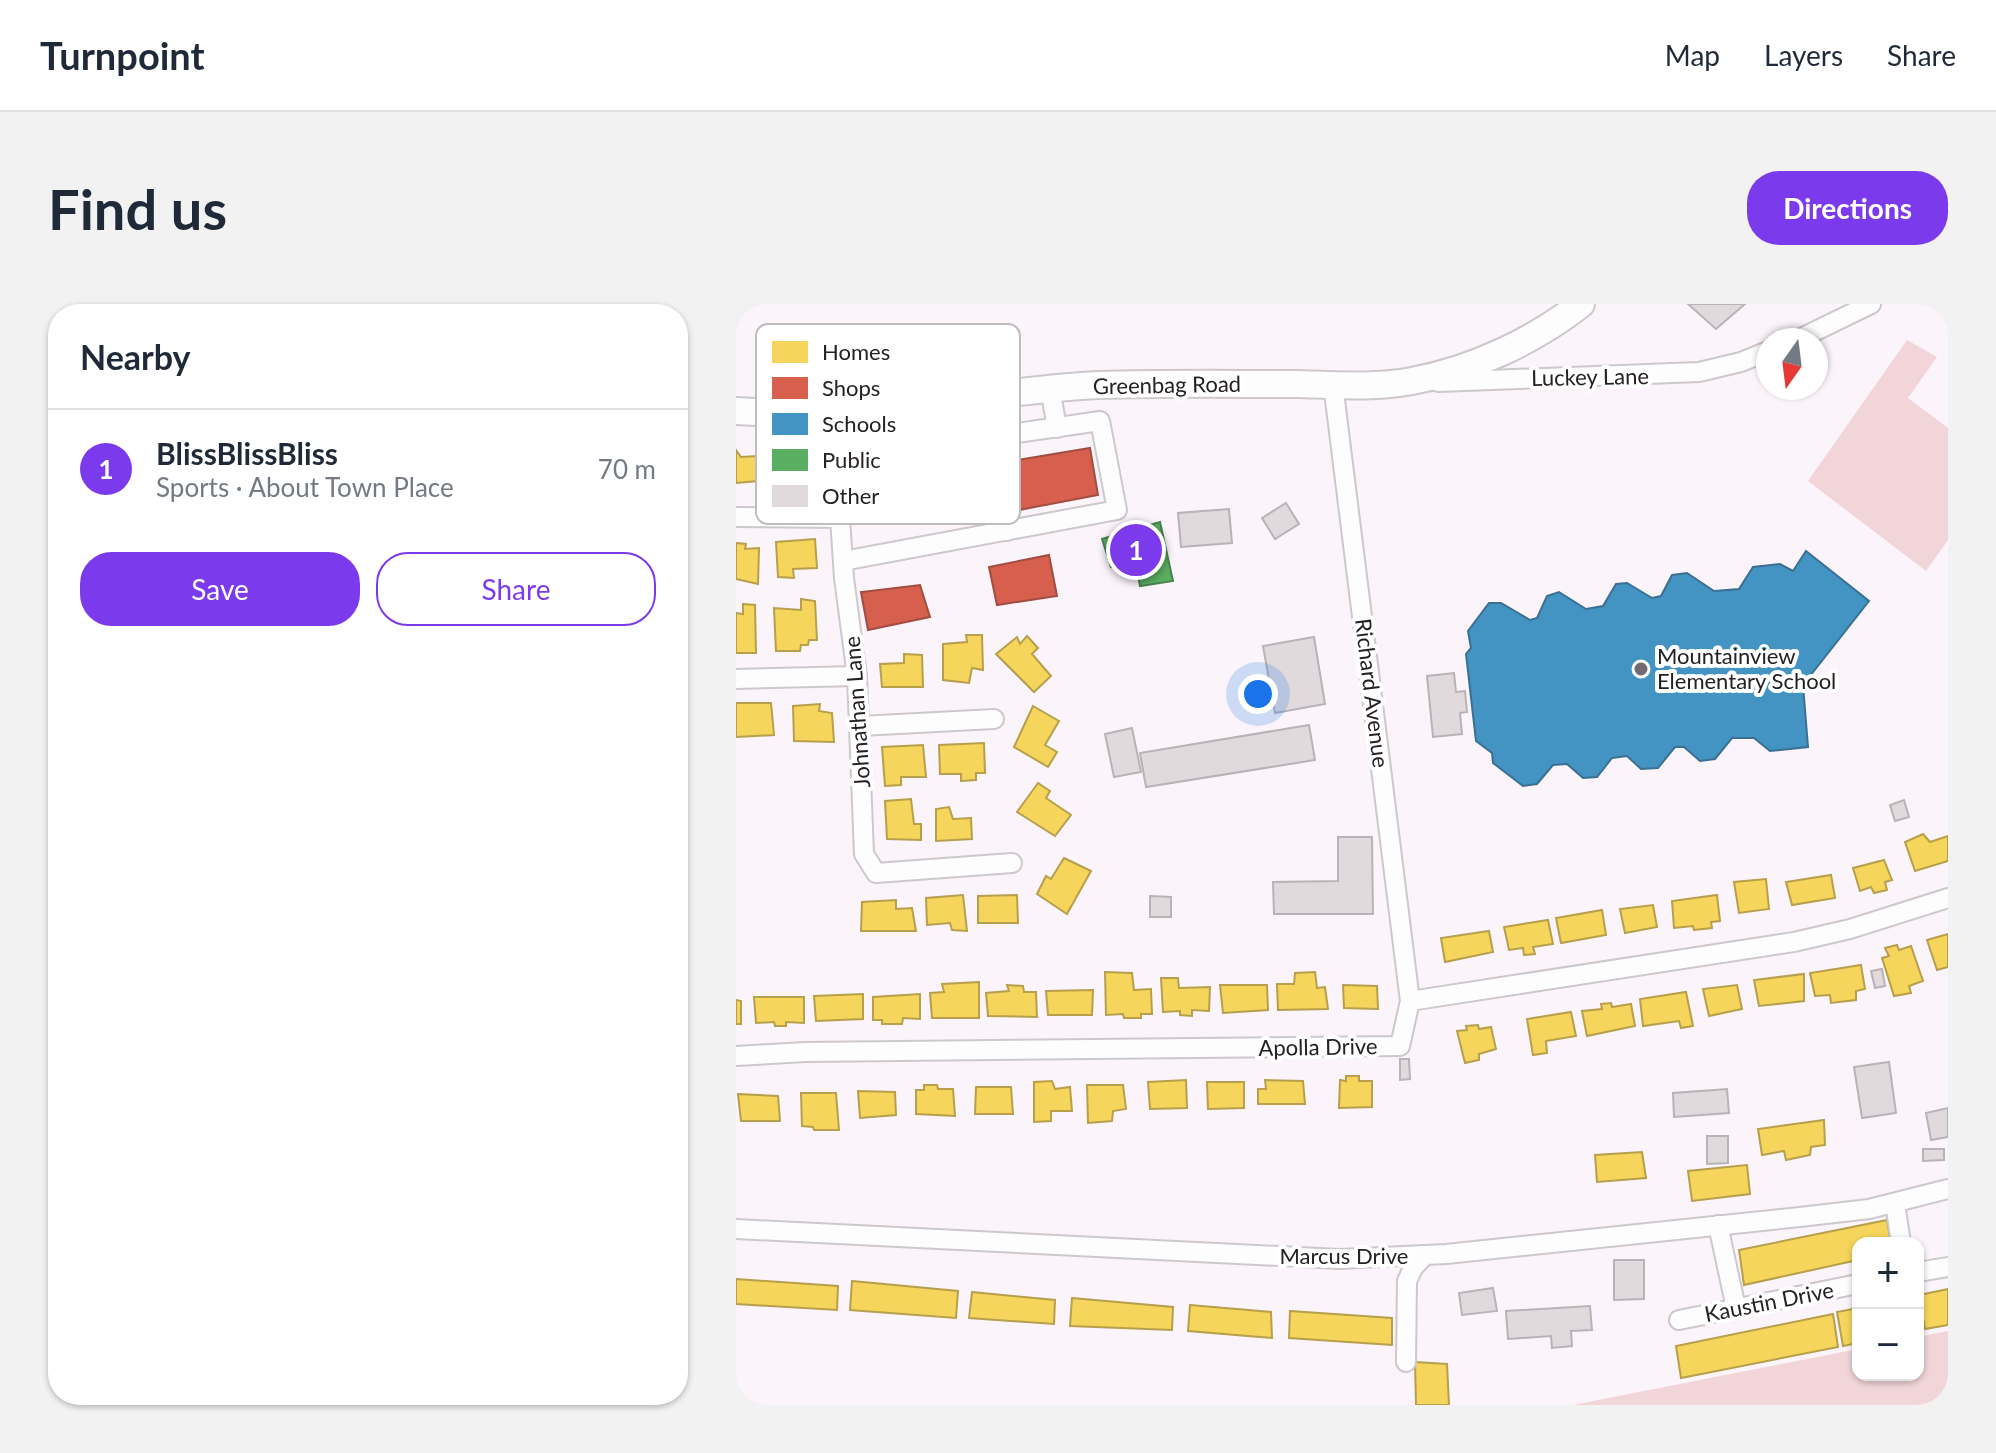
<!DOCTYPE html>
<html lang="en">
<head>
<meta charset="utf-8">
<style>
  body { margin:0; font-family:Lato,sans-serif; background:#f2f2f3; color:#1f2937 }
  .controls { position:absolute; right:24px; bottom:24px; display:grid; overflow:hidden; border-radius:16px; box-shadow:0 2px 6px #0004 }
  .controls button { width:72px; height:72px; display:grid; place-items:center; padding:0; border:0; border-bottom:2px solid #e0e1e3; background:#fff; color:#1f2937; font:40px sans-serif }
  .compass { position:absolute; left:1020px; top:24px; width:72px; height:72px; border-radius:50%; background:#fff; box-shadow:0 2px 6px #0004; rotate:194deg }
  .you { position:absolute; left:522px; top:390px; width:28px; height:28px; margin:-20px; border:6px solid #fff; border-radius:50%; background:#1a73e8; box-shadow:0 0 0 12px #1a73e833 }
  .badge { display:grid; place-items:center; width:52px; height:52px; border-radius:50%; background:#7c3aed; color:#fff; font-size:26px; font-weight:700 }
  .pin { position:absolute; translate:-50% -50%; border:4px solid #fff; box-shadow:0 2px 8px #0006 }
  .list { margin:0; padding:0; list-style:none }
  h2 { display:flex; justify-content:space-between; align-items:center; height:104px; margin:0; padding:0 32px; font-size:34px }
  h2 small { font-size:26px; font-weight:400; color:#747a83 }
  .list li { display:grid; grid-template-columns:52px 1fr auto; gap:24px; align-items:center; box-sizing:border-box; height:120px; padding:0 32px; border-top:2px solid #e0e1e3 }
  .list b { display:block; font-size:30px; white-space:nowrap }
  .list p { margin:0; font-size:26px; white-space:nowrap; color:#747a83 }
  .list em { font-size:26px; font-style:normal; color:#747a83 }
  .actions { display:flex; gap:16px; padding:24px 32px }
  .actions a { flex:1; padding:18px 0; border:2px solid #7c3aed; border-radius:32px; text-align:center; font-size:28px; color:#7c3aed }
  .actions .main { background:#7c3aed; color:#fff }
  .map { position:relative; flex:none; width:1212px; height:1101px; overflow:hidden; border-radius:32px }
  header { display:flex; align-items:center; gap:48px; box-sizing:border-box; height:112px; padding:0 40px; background:#fff; border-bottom:2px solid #e0e1e3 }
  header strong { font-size:38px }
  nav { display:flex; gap:44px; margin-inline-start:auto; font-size:28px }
  .intro { display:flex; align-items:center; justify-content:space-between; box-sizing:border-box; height:192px; padding:0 48px }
  h1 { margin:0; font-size:56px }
  .button { padding:20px 36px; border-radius:32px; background:#7c3aed; color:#fff; font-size:28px; font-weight:700 }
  main { display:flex; gap:48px; padding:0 48px }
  aside { flex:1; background:#fff; border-radius:32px; box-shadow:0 2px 6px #0004 }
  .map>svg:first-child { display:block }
  .green { fill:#f1d5d8 }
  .homes { fill:#f6d55c; stroke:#b79f4b; stroke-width:2 }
  .shops { fill:#d6604d; stroke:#a14d41; stroke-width:2 }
  .schools { fill:#4393c3; stroke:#3a7093; stroke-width:2 }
  .public { fill:#5aae61; stroke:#4a834f; stroke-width:2 }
  .building { fill:#e0dadd; stroke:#b8b3b6; stroke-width:2 }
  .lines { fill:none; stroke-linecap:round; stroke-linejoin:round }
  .street-casing { stroke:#cdc8cc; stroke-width:22 }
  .secondary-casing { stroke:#cdc8cc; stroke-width:30 }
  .street { stroke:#fefdfe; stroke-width:18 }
  .secondary { stroke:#fefdfe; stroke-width:26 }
  .poi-dot { fill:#706a6f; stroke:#fff; stroke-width:3 }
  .labels { text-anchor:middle; stroke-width:8; stroke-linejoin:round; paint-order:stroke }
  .street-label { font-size:22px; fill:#252024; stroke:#fff }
  .poi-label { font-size:22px; fill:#252024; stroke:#fff; text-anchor:start }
  .key { fill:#fff; stroke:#bebcbd; stroke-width:2 }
  .key-label { font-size:22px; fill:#252024 }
</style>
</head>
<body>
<header>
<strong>Turnpoint</strong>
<nav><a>Map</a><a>Layers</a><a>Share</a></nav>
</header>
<div class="intro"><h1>Find us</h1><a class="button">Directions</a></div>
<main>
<aside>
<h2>Nearby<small></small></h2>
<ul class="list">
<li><span class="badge">1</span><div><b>BlissBlissBliss</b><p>Sports · About Town Place</p></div><em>70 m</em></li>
</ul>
<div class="actions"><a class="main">Save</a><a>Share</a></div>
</aside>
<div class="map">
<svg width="1212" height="1101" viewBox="0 0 1212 1101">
  <rect width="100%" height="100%" fill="#fbf4fa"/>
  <g class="green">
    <polygon points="1171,36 1201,53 1172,94 1212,124 1212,236 1190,267 1072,177"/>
    <polygon points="1212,1027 1212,1101 837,1101 1122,1045 1122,1071 1182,1071 1182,1033"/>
  </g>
  <g class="homes">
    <polygon points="0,146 5,153 21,152 22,177 0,179"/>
    <polygon points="79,235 81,264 57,265 58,274 42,273 40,238"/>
    <polygon points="0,239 10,240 9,245 23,244 22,280 0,275"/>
    <polygon points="65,295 79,297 81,336 73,336 72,341 65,341 64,347 40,347 38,304 65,306"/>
    <polygon points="7,300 19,301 20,349 0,349 0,309 7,310"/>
    <polygon points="230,331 246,331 247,366 236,364 233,379 207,376 207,340 231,338"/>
    <polygon points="291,332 302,344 296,350 315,372 298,388 260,350 281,333 284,340"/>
    <polygon points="168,350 186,351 187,383 146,383 144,360 168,359"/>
    <polygon points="0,399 35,399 38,431 0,433"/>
    <polygon points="84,400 83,407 96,409 98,438 58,437 57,402"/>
    <polygon points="297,402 323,417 309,441 321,448 312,463 278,443"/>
    <polygon points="248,439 249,469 240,469 240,476 225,477 225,470 204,470 203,441"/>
    <polygon points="187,441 190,473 165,473 165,481 149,482 146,443"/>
    <polygon points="302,479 314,487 310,494 335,511 319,532 281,508"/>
    <polygon points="175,495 178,520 185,520 185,536 151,535 149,497"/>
    <polygon points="213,503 217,515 235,514 236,535 200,537 200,505"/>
    <polygon points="1187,530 1194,538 1212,532 1212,557 1179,567 1169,538"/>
    <polygon points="328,554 355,567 331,610 301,590 310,572 315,575"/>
    <polygon points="1148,556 1156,576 1149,578 1151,586 1138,589 1135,583 1124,587 1117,564"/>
    <polygon points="1095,571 1099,594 1056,601 1050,578"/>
    <polygon points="1030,575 1033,605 1003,609 998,578"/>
    <polygon points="227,591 231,627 216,626 214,619 191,621 190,594"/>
    <polygon points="281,591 282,619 242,619 242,592"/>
    <polygon points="981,591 984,617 975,618 976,624 958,626 957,622 938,624 936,597"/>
    <polygon points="160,596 160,605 176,604 180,627 125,627 126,598"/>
    <polygon points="917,601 921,623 889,629 884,605"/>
    <polygon points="866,606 870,631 825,639 820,614"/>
    <polygon points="812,616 817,640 797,643 799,650 788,651 787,644 773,646 768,623"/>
    <polygon points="753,627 757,648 709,658 705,634"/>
    <polygon points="1212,630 1212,663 1201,666 1191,636"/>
    <polygon points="1161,641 1163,646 1175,642 1187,677 1173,682 1175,689 1158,692 1146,654 1153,652 1149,644"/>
    <polygon points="1125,661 1129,685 1120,687 1120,696 1095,699 1094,691 1079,692 1074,669"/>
    <polygon points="369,668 396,669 398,686 415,685 416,710 405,710 405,714 388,714 387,710 370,711"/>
    <polygon points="579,668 581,684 589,683 592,705 542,706 541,680 558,680 559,669"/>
    <polygon points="1068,670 1068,697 1023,702 1018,676"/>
    <polygon points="425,674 442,674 443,684 474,683 473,707 456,706 456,712 444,711 444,707 427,708"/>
    <polygon points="243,678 243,714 196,714 194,689 208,688 206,680"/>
    <polygon points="271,681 287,682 288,688 300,688 301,713 252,712 250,689 273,687"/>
    <polygon points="484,681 531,681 532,706 487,709"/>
    <polygon points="607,681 641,682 642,705 608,704"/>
    <polygon points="1001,681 1006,705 973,712 967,685"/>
    <polygon points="357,686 356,711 312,711 310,687"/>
    <polygon points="950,688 957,722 945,724 943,717 907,722 904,695"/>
    <polygon points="127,690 127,715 80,717 78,692"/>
    <polygon points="184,690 184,715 167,714 166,720 146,720 146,716 137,716 137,693"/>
    <polygon points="18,693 68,693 68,719 50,718 50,722 39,722 38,718 20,719"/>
    <polygon points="0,696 5,697 5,720 0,720"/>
    <polygon points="875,699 876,703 895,700 899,722 851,732 846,707 866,705 865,700"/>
    <polygon points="835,708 840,732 810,737 811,749 797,751 791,715"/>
    <polygon points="742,721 743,725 755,723 760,745 743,750 743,756 729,759 721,727 731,726 730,722"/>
    <polygon points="610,772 623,772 623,777 636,777 636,803 603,804 604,776 610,777"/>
    <polygon points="450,776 451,804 414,805 412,778"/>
    <polygon points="529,776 567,777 569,800 522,800 522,785 530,785"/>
    <polygon points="316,777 319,785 334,783 336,807 315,807 315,817 298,818 298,778"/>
    <polygon points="471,778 508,778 508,804 472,805"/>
    <polygon points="188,781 201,781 202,785 217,785 219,812 180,810 180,786 188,786"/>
    <polygon points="351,781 387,781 390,805 377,807 376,817 352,819"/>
    <polygon points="240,783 275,783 277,810 239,810"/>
    <polygon points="122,787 159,788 160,811 124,814"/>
    <polygon points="65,789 100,789 103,826 78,826 77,823 66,822"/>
    <polygon points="2,790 42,792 44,817 5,817"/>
    <polygon points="1088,816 1089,841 1075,843 1074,851 1050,856 1048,847 1026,851 1022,825"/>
    <polygon points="906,848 910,874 861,878 859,851"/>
    <polygon points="1011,861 1014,890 956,897 952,867"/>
    <polygon points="1151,916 1155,939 1122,939 1122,956 1008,981 1003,946"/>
    <polygon points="0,975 102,982 101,1006 0,1000"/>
    <polygon points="116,977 222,987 220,1014 114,1006"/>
    <polygon points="1212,985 1212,1021 1189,1025 1183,991"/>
    <polygon points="236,988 319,996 318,1020 233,1014"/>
    <polygon points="336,994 437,1003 436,1026 334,1022"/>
    <polygon points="454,1001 535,1008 536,1034 452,1027"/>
    <polygon points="1122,1004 1122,1039 1107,1042 1101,1008"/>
    <polygon points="554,1007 656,1014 656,1041 553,1034"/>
    <polygon points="1097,1010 1102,1043 945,1074 940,1042"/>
    <polygon points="679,1058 711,1060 713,1101 680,1101"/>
  </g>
  <g class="shops">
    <polygon points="354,144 362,191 283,206 270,158"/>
    <polygon points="313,251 321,292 261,301 253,263"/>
    <polygon points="184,281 194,313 132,326 125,288"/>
  </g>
  <polygon class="schools" points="1070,247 1133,297 1067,381 1072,443 1034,447 1018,434 996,434 979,455 964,457 948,443 939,443 922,464 905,465 891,452 876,454 861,473 847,474 831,460 817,461 801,480 787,482 757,459 756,449 740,437 730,350 735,344 732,327 753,299 765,299 794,316 801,314 811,292 823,288 850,305 867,302 880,280 891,279 916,294 925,292 936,271 951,269 978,287 1003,285 1017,263 1044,260 1057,267"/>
  <polygon class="public" points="424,218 437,277 404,282 399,256 375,263 366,235"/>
  <g class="building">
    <polygon points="952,0 1009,0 980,25"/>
    <polygon points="550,199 563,220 539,235 526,214"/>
    <polygon points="493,205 496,239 445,243 442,209"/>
    <polygon points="578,333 589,400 539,409 527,342"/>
    <polygon points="718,369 720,388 729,387 731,408 724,409 726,430 697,433 691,372"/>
    <polygon points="573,421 579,456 410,483 404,449"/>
    <polygon points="396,424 405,468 378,473 369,430"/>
    <polygon points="1168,496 1173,513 1159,517 1154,501"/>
    <polygon points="602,533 636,533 637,610 538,610 537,578 602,577"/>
    <polygon points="414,592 435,593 435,613 414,613"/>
    <polygon points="1146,665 1149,682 1139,684 1135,667"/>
    <polygon points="664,755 673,755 674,775 664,776"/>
    <polygon points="1153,758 1160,809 1126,814 1118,763"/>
    <polygon points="991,785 993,809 938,813 937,789"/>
    <polygon points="1212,804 1212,833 1195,836 1190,809"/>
    <polygon points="971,832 992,832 992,859 971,860"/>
    <polygon points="1187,845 1208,845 1208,856 1187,857"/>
    <polygon points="878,956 908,956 908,995 878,996"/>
    <polygon points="757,984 761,1007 726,1011 723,989"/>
    <polygon points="854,1002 856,1026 835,1027 836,1042 816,1044 815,1032 772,1035 770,1007"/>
  </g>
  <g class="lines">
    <defs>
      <g id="street">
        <polyline points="1061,36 1135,0"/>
        <polyline points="702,78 963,68 1005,58 1032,47"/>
        <polyline points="314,84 321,124"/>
        <polyline points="107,107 104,214 108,274 121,372 128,550 140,569 276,559"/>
        <polyline points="0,213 104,214"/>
        <polyline points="107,257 381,206 364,117 254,133 271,227"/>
        <polyline points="0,375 121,372"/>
        <polyline points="124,422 258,415"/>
        <polyline points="674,697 1058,638 1114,625 1212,594"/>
        <polyline points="0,752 69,748 664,742 674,697 597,80"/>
        <polyline points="1159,899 1165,939"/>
        <polyline points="982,921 1000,1004"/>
        <polyline points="0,925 603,955 710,950 1064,913 1133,905 1212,885"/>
        <polyline points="1182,968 1212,963"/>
        <polyline points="943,1016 1122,980"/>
        <polyline points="670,1058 671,977 677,964 689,951"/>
      </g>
      <path id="secondary" d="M0,107C54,110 110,109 163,103C230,96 295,84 362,81C428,79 495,80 561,80C599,81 639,84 676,77C736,66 798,37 845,0"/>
    </defs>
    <use href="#street" class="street-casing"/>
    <use href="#secondary" class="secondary-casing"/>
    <use href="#street" class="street"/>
    <use href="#secondary" class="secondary"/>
  </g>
  <circle class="poi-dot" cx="905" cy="365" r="8"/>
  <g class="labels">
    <g class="street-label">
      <text transform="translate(854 73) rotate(-1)" y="8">Luckey Lane</text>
      <text transform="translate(431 81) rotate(-1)" y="8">Greenbag Road</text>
      <text transform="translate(636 389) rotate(83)" y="8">Richard Avenue</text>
      <text transform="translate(121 408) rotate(-94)" y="8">Johnathan Lane</text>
      <text transform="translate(582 743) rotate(-1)" y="8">Apolla Drive</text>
      <text x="608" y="960">Marcus Drive</text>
      <text transform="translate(1033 998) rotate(-11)" y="8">Kaustin Drive</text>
    </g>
    <g class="poi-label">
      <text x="921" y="360">Mountainview<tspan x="921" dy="25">Elementary School</tspan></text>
    </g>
  </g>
  <rect x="20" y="20" width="264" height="200" rx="12" class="key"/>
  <rect x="36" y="37" width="36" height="22" fill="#f6d55c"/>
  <rect x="36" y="73" width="36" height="22" fill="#d6604d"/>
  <rect x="36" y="109" width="36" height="22" fill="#4393c3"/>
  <rect x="36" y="145" width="36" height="22" fill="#5aae61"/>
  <rect x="36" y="181" width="36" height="22" fill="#e0dadd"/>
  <g class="key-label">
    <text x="86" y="56">Homes</text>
    <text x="86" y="92">Shops</text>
    <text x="86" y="128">Schools</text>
    <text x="86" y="164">Public</text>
    <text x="86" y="200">Other</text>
  </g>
</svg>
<div class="controls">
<button>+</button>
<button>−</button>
</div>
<svg class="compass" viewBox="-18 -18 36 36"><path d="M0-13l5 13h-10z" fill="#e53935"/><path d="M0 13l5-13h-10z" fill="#747a83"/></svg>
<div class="you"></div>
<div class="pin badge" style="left:400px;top:246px">1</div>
</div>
</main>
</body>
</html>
